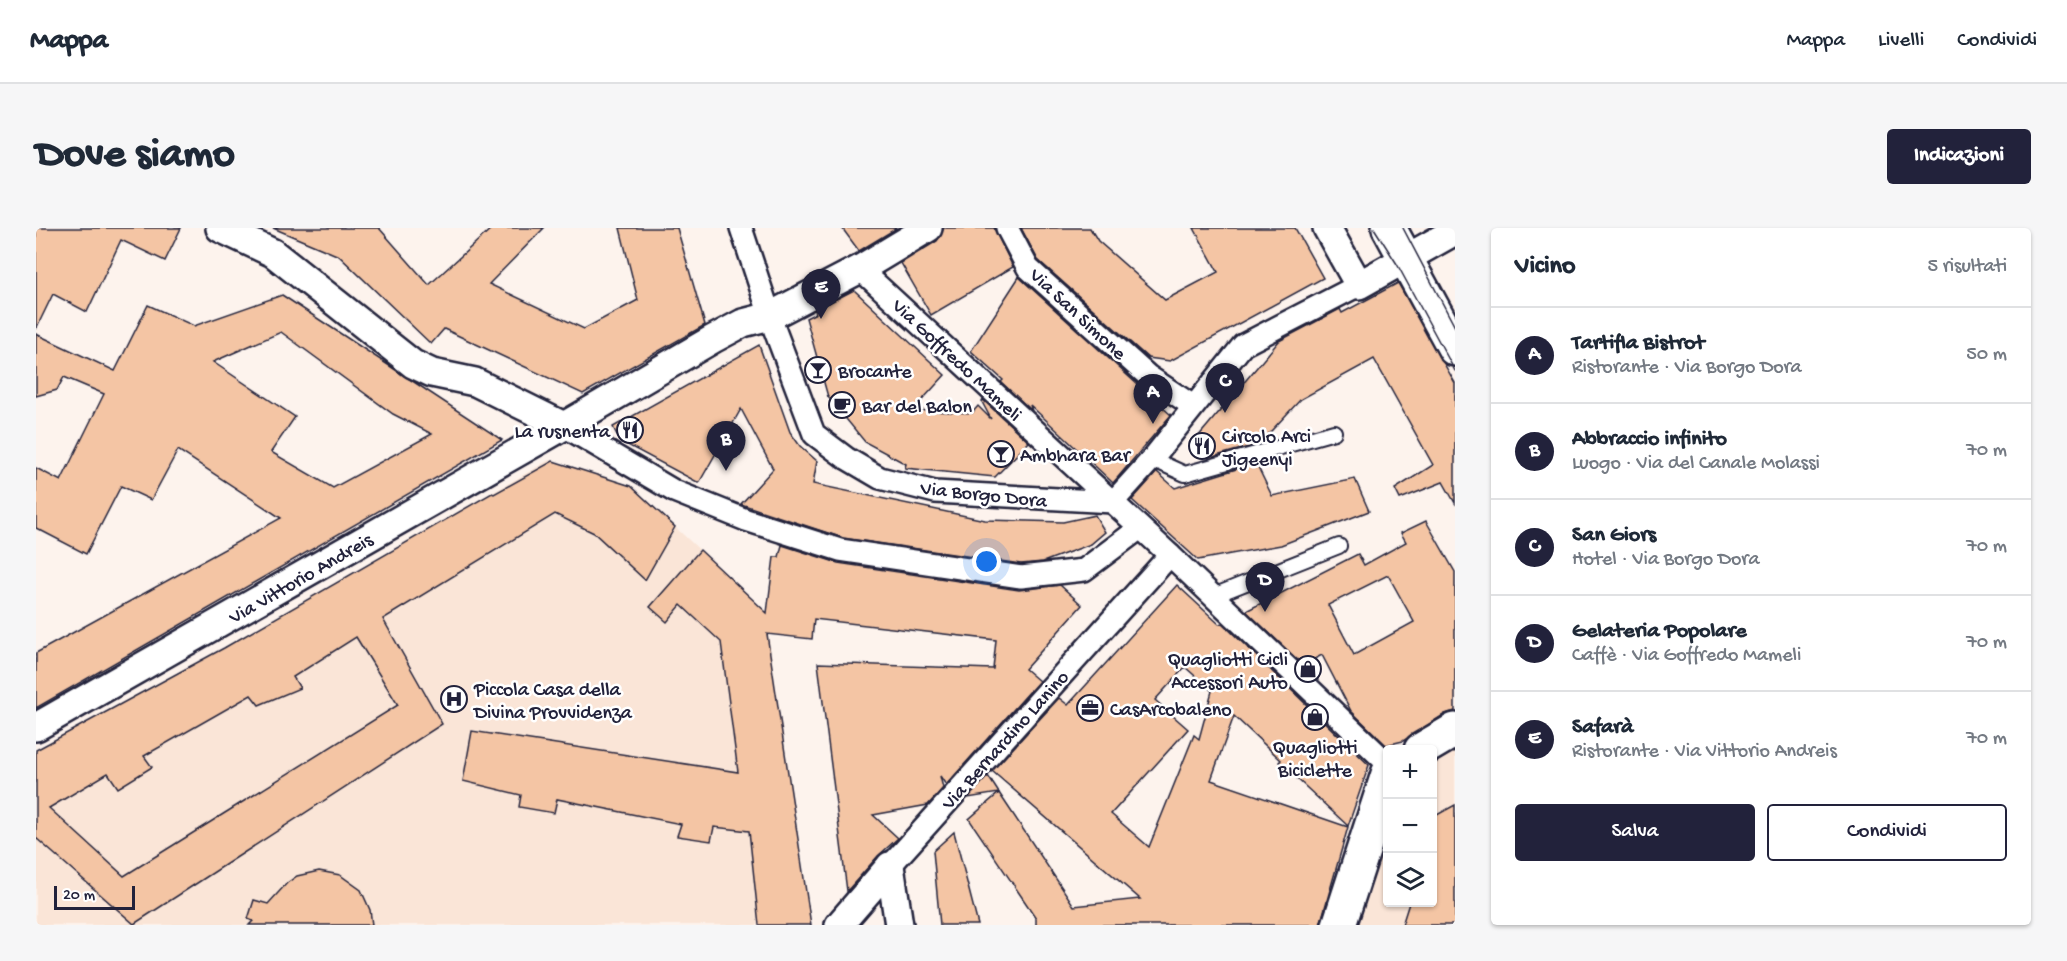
<!DOCTYPE html>
<html lang="it">
<head>
<meta charset="utf-8">
<style>
  body { margin:0; font-family:"Gochi Hand",sans-serif; background:#f6f6f7; color:#1f2937 }
  .controls { position:absolute; right:18px; bottom:18px; display:grid; overflow:hidden; border-radius:6px; box-shadow:0 2px 4px #0004 }
  .controls button { width:54px; height:54px; display:grid; place-items:center; padding:0; border:0; border-bottom:2px solid #e0e1e3; background:#fff; color:#1f2937; font:30px sans-serif }
  .scale { position:absolute; left:18px; bottom:15px; width:81px; box-sizing:border-box; padding-left:6px; border:3px solid #22223b; border-top:0; font-size:16px; line-height:21px; white-space:nowrap; color:#22223b; -webkit-text-stroke:4px #fff; paint-order:stroke }
  .you { position:absolute; left:951px; top:334px; width:21px; height:21px; margin:-15px; border:4px solid #fff; border-radius:50%; background:#1a73e8; box-shadow:0 0 0 9px #1a73e833 }
  .badge { display:grid; place-items:center; width:39px; height:39px; border-radius:50%; background:#22223b; color:#fff; font-size:20px; font-weight:700 }
  .pin { position:absolute; translate:-50% -50px; filter:drop-shadow(0 2px 3px #0008) }
  .pin::after { content:''; position:absolute; top:32px; width:21px; height:18px; background:inherit; clip-path:polygon(0 0,100% 0,50% 100%) }
  .list { margin:0; padding:0; list-style:none }
  h2 { display:flex; justify-content:space-between; align-items:center; height:78px; margin:0; padding:0 24px; font-size:26px }
  h2 small { font-size:20px; font-weight:400; color:#747a83 }
  .list li { display:grid; grid-template-columns:39px 1fr auto; gap:18px; align-items:center; box-sizing:border-box; height:96px; padding:0 24px; border-top:2px solid #e0e1e3 }
  .list b { display:block; font-size:22px; white-space:nowrap }
  .list p { margin:0; font-size:20px; white-space:nowrap; color:#747a83 }
  .list em { font-size:20px; font-style:normal; color:#747a83 }
  .actions { display:flex; gap:12px; padding:18px 24px }
  .actions a { flex:1; padding:14px 0; border:2px solid #22223b; border-radius:6px; text-align:center; font-size:21px; color:#22223b }
  .actions .main { background:#22223b; color:#fff }
  .icon { flex:none; width:33px; height:33px; fill:none; stroke:currentColor; stroke-width:2; stroke-linecap:round; stroke-linejoin:round }
  .map { position:relative; flex:none; width:1419px; height:697px; overflow:hidden; border-radius:6px }
  header { display:flex; align-items:center; gap:36px; box-sizing:border-box; height:84px; padding:0 30px; background:#fff; border-bottom:2px solid #e0e1e3 }
  header strong { font-size:28px }
  nav { display:flex; gap:33px; margin-inline-start:auto; font-size:21px }
  .intro { display:flex; align-items:center; justify-content:space-between; box-sizing:border-box; height:144px; padding:0 36px }
  h1 { margin:0; font-size:42px }
  .button { padding:15px 27px; border-radius:6px; background:#22223b; color:#fff; font-size:21px; font-weight:700 }
  main { display:flex; gap:36px; padding:0 36px }
  aside { flex:1; background:#fff; border-radius:6px; box-shadow:0 2px 4px #0004 }
  .map>svg:first-child { display:block }
  .built { fill:#fae5d7 }
  .building { fill:#f4c5a4; stroke:#22223b; stroke-width:1.5; fill-rule:evenodd }
  .lines { fill:none; stroke-linecap:round; stroke-linejoin:round }
  .service-casing { stroke:#22223b; stroke-width:18 }
  .pedestrian-casing { stroke:#22223b; stroke-width:26 }
  .minor-casing { stroke:#22223b; stroke-width:32 }
  .tertiary-casing { stroke:#22223b; stroke-width:38 }
  .service { stroke:#fff; stroke-width:14 }
  .pedestrian { stroke:#fff; stroke-width:21 }
  .minor { stroke:#fff; stroke-width:27 }
  .tertiary { stroke:#fff; stroke-width:33 }
  .tram { stroke:#22223b; stroke-width:1.5 }
  .labels { text-anchor:middle; stroke-width:5; stroke-linejoin:round; paint-order:stroke }
  .street-label { font-size:20px; fill:#22223b; stroke:#fff }
  .poi-label { font-size:20px; fill:#22223b; stroke:#fff; text-anchor:start }
</style>
</head>
<body>
<header>
<strong>Mappa</strong>
<nav><a>Mappa</a><a>Livelli</a><a>Condividi</a></nav>
</header>
<div class="intro"><h1>Dove siamo</h1><a class="button">Indicazioni</a></div>
<main>
<div class="map">
<svg width="1419" height="697" viewBox="0 0 1419 697">
  <rect width="100%" height="100%" fill="#fdf3ed"/>
  <filter id="ink" filterUnits="userSpaceOnUse"><feTurbulence type="fractalNoise" baseFrequency=".0167" numOctaves="2"/><feDisplacementMap in="SourceGraphic" scale="12" xChannelSelector="R" yChannelSelector="G"/><feConvolveMatrix kernelMatrix="1 2 1 2 8 2 1 2 1" color-interpolation-filters="sRGB"/></filter>
  <g filter="url(#ink)">
    <g class="built">
      <polygon points="513,232 595,258 729,383 775,697 0,697 0,522 188,420"/>
      <polygon points="1419,513 1419,697 1316,697 1351,574 1352,674 1396,674 1397,526"/>
    </g>
    <g class="building">
      <polygon points="0,0 145,0 129,33 85,12 51,84 17,66 0,101"/>
      <polygon points="237,0 343,0 393,57 456,0 508,0 453,56 548,101 602,72 584,0 641,0 669,97 547,166 408,101 395,116 303,28"/>
      <polygon points="806,0 861,0 823,23"/>
      <polygon points="908,0 958,0 977,39 895,87 865,35 901,13"/>
      <polygon points="985,0 1054,0 1062,13 1129,72 1182,44 1158,0 1259,0 1287,50 1134,133 1112,130 1002,32"/>
      <polygon points="983,49 1135,187 1077,255 994,177 996,183 965,154 967,152 935,123"/>
      <polygon points="1362,55 1419,155 1419,275 1407,254 1364,271 1359,261 1397,237 1338,131 1265,171 1223,216 1173,230 1156,216 1243,113 1304,81 1306,85"/>
      <polygon points="818,62 909,147 877,182 936,185 942,178 955,191 946,174 947,172 993,214 959,249 869,240 870,236 829,214 792,169 770,90 780,85 779,82"/>
      <path d="M246,67L466,212L0,480V425L245,290L142,222L115,272L85,258L50,326L0,300V240L25,253L68,166L28,149L21,162L0,168V106L79,143L112,77L158,98ZM245,104L357,186L396,206L297,260L235,224L259,189L177,134Z"/>
      <polygon points="723,117 754,204 764,218 781,233 777,256 949,292 1027,294 1059,287 1069,304 1055,316 1007,334 985,336 807,310 705,276 737,241 705,181 663,255 584,213 577,199"/>
      <path d="M517,233L595,258L639,299L609,352L558,305L519,286L347,391L406,496L98,696L0,610V522L188,420L456,265L458,266ZM320,409L362,477L88,648L13,580L72,545L82,560L116,539L108,528L215,467L223,477L264,460L257,449Z"/>
      <polygon points="1220,235 1236,268 1319,251 1333,283 1245,317 1162,332 1096,272 1121,244 1139,260"/>
      <path d="M1390,293L1419,344V483L1409,486L1367,513L1350,517L1315,483L1286,427L1267,437L1210,383L1322,326L1328,337L1370,314L1365,305ZM1352,347L1378,394L1318,427L1292,377Z"/>
      <polygon points="746,317 802,335 983,362 1024,357 1046,377 989,441 1003,453 910,557 904,548 907,560 892,577 837,587 862,610 842,628 811,663 782,435 957,441 960,412 778,391 776,411 731,406 775,697 723,697 713,603 678,599 675,613 641,608 645,596 521,571 518,585 483,579 485,567 427,553 436,503 702,544 685,414 645,377 631,394 614,379 664,322 731,385 738,329 743,329"/>
      <path d="M1141,357L1183,396L1186,395L1333,537L1312,598L1243,534L1245,532L1198,488L1175,552L1312,599L1284,697H1000V690L933,591L963,565L1038,678L1104,671L956,543L1023,470L1032,477ZM1149,439L1176,463L1163,511L1158,507L1113,619L1075,586L1152,501L1119,472Z"/>
      <polygon points="952,548 963,565 932,570"/>
      <polygon points="1419,577 1419,697 1366,697 1373,675 1396,675 1396,595 1399,588"/>
      <polygon points="918,604 942,697 904,697 897,623"/>
      <polygon points="283,643 304,647 325,662 334,682 336,697 213,697 217,693 212,691 218,672 232,676 251,655 261,648"/>
    </g>
    <g class="lines">
      <defs>
        <g id="service">
          <polyline points="1116,231 1149,246 1298,204"/>
          <polyline points="1177,368 1303,318"/>
        </g>
        <g id="pedestrian">
          <polyline points="705,0 738,100 778,206 810,230 844,250 899,264 1077,274 1116,231 1207,117 1323,57"/>
          <polyline points="971,0 992,40 1112,148 1157,178"/>
          <polyline points="824,41 1134,327 1352,536"/>
          <polyline points="528,198 638,263 710,292 804,322 985,349 1048,342 1104,300"/>
          <polyline points="854,638 1134,327"/>
        </g>
        <g id="minor">
          <polyline points="184,0 237,25 377,136 396,145 439,154 528,198"/>
          <polyline points="1291,0 1323,57 1419,3"/>
          <polyline points="0,499 528,198 677,111 707,95 734,88 824,41 892,0"/>
          <polyline points="854,638 863,697"/>
          <polyline points="803,697 854,638"/>
        </g>
        <g id="tertiary">
          <polyline points="1353,0 1419,121"/>
          <polyline points="1385,522 1419,502"/>
          <polyline points="1303,697 1352,546"/>
        </g>
      </defs>
      <use href="#service" class="service-casing"/>
      <use href="#pedestrian" class="pedestrian-casing"/>
      <use href="#minor" class="minor-casing"/>
      <use href="#tertiary" class="tertiary-casing"/>
      <use href="#service" class="service"/>
      <use href="#pedestrian" class="pedestrian"/>
      <use href="#minor" class="minor"/>
      <use href="#tertiary" class="tertiary"/>
      <g class="tram">
        <polyline points="1338,0 1361,36 1419,143"/>
        <polyline points="1367,0 1419,99"/>
      </g>
    </g>
  </g>
  <defs>
    <symbol id="bar-ring" viewBox="-11 -11 22 22"><circle r="9.5" fill="#fff" stroke="#22223b" stroke-width="1.5"/><path d="M-6-5H6L.8 .8V4.5H3.5V6h-7V4.5H-.8V.8Z" fill="#22223b"/></symbol>
    <symbol id="cafe-ring" viewBox="-11 -11 22 22"><circle r="9.5" fill="#fff" stroke="#22223b" stroke-width="1.5"/><path d="M-5.5-4.5H6V0H3Q3 3.5 0 3.5H-2.5Q-5.5 3.5-5.5 0ZM3-3.2v2h1.7v-2ZM-6 4.5H4V6H-6Z" fill="#22223b"/></symbol>
    <symbol id="restaurant-ring" viewBox="-11 -11 22 22"><circle r="9.5" fill="#fff" stroke="#22223b" stroke-width="1.5"/><path d="M-5-6h1v4h1v-4h1v4h1v-4h1v5L-1.5 .5V6h-2V.5L-5-1ZM5-6V6H3V1.5H1.5Q1.5-4 5-6Z" fill="#22223b"/></symbol>
    <symbol id="shop-ring" viewBox="-11 -11 22 22"><circle r="9.5" fill="#fff" stroke="#22223b" stroke-width="1.5"/><path d="M-5-2.5h2.3a2.7 3.5 0 0 1 5.4 0H5L5.5 6h-11ZM-1.5-2.5h3a1.5 2.3 0 0 0-3 0Z" fill="#22223b"/></symbol>
    <symbol id="hospital-ring" viewBox="-11 -11 22 22"><circle r="9.5" fill="#fff" stroke="#22223b" stroke-width="1.5"/><path d="M-5-5h3v3.5h4V-5h3V5h-3V1.5h-4V5h-3Z" fill="#22223b"/></symbol>
    <symbol id="office-ring" viewBox="-11 -11 22 22"><circle r="9.5" fill="#fff" stroke="#22223b" stroke-width="1.5"/><path d="M-6-3h4V-5.5h4V-3h4V5H-6ZM-1-4.5V-3h2v-1.5ZM-6 0V1H6V0Z" fill="#22223b"/></symbol>
  </defs>
  <g fill-rule="evenodd">
    <use href="#bar-ring" x="767" y="127" width="30" height="30"/>
    <use href="#cafe-ring" x="791" y="162" width="30" height="30"/>
    <use href="#restaurant-ring" x="579" y="187" width="30" height="30"/>
    <use href="#restaurant-ring" x="1151" y="203" width="30" height="30"/>
    <use href="#bar-ring" x="950" y="211" width="30" height="30"/>
    <use href="#shop-ring" x="1257" y="426" width="30" height="30"/>
    <use href="#hospital-ring" x="403" y="456" width="30" height="30"/>
    <use href="#office-ring" x="1039" y="465" width="30" height="30"/>
    <use href="#shop-ring" x="1264" y="474" width="30" height="30"/>
  </g>
  <g class="labels">
    <g class="street-label">
      <text transform="translate(1043 85) rotate(43)" y="7">Via San Simone</text>
      <text transform="translate(922 131) rotate(43)" y="7">Via Goffredo Mameli</text>
      <text transform="translate(948 265) rotate(6)" y="7">Via Borgo Dora</text>
      <text transform="translate(264 349) rotate(-30)" y="7">Via Vittorio Andreis</text>
      <text transform="translate(968 511) rotate(-48)" y="7">Via Bernardino Lanino</text>
    </g>
    <g class="poi-label">
      <text x="802" y="149">Brocante</text>
      <text x="826" y="184">Bar del Balon</text>
      <text x="574" y="209" text-anchor="end">La rusnenta</text>
      <text x="1186" y="214">Circolo Arci<tspan x="1186" dy="23">Jigeenyi</tspan></text>
      <text x="984" y="233">Ambhara Bar</text>
      <text x="1252" y="437" text-anchor="end">Quagliotti Cicli<tspan x="1252" dy="23">Accessori Auto</tspan></text>
      <text x="438" y="467">Piccola Casa della<tspan x="438" dy="23">Divina Provvidenza</tspan></text>
      <text x="1074" y="487">CasArcobaleno</text>
      <text x="1279" y="525" text-anchor="middle">Quagliotti<tspan x="1279" dy="23">Biciclette</tspan></text>
    </g>
  </g>
</svg>
<div class="controls">
<button>+</button>
<button>−</button>
<button><svg class="icon" aria-label="layers" viewBox="0 0 24 24"><path d="M12 4l9 5-9 5-9-5zM3 14l9 5 9-5"/></svg></button>
</div>
<div class="scale">20 m</div>
<div class="you"></div>
<div class="pin badge" style="left:1117px;top:196px">A</div>
<div class="pin badge" style="left:690px;top:243px">B</div>
<div class="pin badge" style="left:1189px;top:185px">C</div>
<div class="pin badge" style="left:1229px;top:384px">D</div>
<div class="pin badge" style="left:785px;top:91px">E</div>
</div>
<aside>
<h2>Vicino<small>5 risultati</small></h2>
<ul class="list">
<li><span class="badge">A</span><div><b>Tartifla Bistrot</b><p>Ristorante · Via Borgo Dora</p></div><em>50 m</em></li>
<li><span class="badge">B</span><div><b>Abbraccio infinito</b><p>Luogo · Via del Canale Molassi</p></div><em>70 m</em></li>
<li><span class="badge">C</span><div><b>San Giors</b><p>Hotel · Via Borgo Dora</p></div><em>70 m</em></li>
<li><span class="badge">D</span><div><b>Gelateria Popolare</b><p>Caffè · Via Goffredo Mameli</p></div><em>70 m</em></li>
<li><span class="badge">E</span><div><b>Safarà</b><p>Ristorante · Via Vittorio Andreis</p></div><em>70 m</em></li>
</ul>
<div class="actions"><a class="main">Salva</a><a>Condividi</a></div>
</aside>
</main>
</body>
</html>
